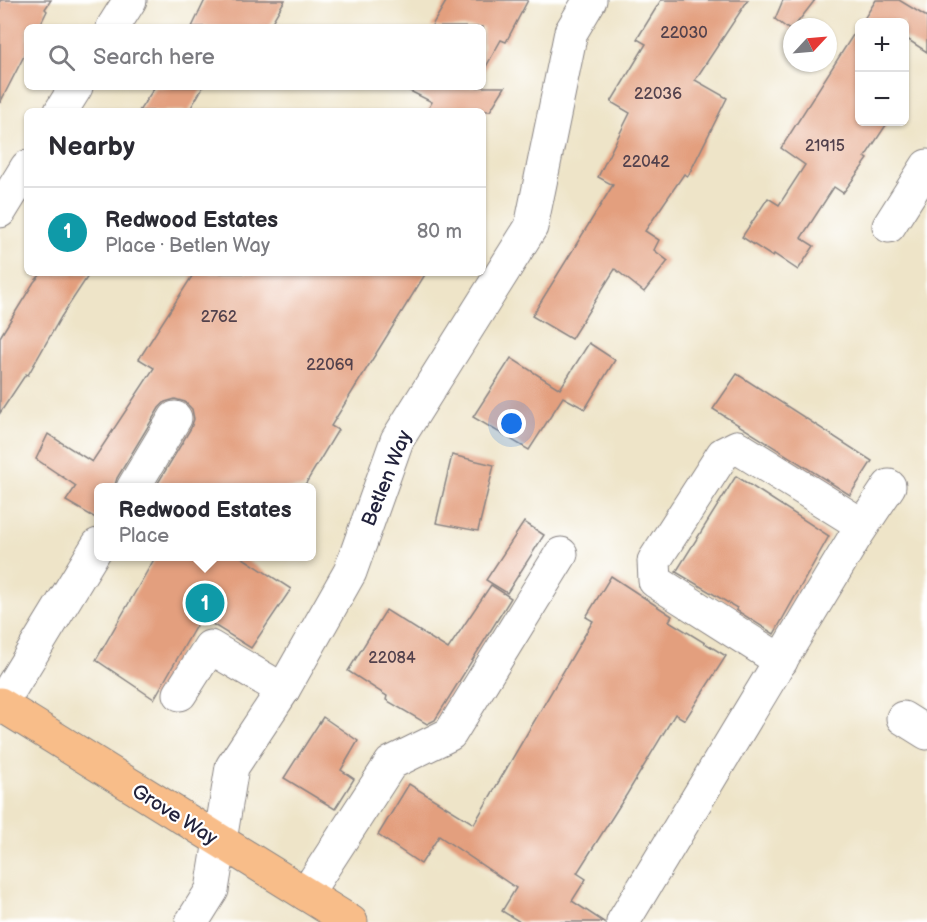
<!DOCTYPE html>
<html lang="en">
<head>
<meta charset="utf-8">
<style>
  body { margin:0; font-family:"Balsamiq Sans",sans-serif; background:#f7f7f7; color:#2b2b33 }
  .controls { position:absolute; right:18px; top:18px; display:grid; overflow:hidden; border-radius:9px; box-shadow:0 2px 4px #0004 }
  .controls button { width:54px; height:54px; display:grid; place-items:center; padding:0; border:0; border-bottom:2px solid #e1e1e2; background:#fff; color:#2b2b33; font:30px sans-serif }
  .compass { position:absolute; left:783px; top:18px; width:54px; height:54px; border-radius:50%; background:#fff; box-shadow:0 2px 4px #0004; rotate:64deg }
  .you { position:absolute; left:512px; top:424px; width:21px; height:21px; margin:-15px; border:4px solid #fff; border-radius:50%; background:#1a73e8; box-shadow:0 0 0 9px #1a73e833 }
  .badge { display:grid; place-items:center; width:39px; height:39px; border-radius:50%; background:#d93025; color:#fff; font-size:20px; font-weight:700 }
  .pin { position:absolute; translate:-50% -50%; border:3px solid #fff; box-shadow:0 2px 6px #0006 }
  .popup { position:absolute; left:94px; top:483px; width:222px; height:78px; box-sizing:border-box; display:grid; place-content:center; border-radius:9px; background:#fff; filter:drop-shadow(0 2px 4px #0005); font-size:20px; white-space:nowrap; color:#7c7c81 }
  .popup b { font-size:22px; color:#2b2b33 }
  .popup::after { content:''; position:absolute; left:50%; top:100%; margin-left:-12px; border:12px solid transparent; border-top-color:#fff }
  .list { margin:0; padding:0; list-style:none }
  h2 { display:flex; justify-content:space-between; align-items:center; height:78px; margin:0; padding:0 24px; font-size:26px }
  h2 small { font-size:20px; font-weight:400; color:#7c7c81 }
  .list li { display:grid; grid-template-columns:39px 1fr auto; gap:18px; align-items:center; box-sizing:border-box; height:90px; padding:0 24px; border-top:2px solid #e1e1e2 }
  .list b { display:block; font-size:22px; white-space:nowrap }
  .list p { margin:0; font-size:20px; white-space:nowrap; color:#7c7c81 }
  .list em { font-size:20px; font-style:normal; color:#7c7c81 }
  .icon { flex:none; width:33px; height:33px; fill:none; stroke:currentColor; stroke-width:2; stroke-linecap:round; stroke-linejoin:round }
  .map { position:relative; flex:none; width:927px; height:922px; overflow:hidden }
  .search { position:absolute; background:#fff; box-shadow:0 2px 4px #0004; left:24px; top:24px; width:462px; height:66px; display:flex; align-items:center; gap:15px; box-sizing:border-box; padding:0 21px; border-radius:9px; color:#7c7c81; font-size:22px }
  .panel { position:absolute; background:#fff; box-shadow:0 2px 4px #0004; left:24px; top:108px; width:462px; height:168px; border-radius:9px }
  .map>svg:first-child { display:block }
  .building { fill:#e39f7e }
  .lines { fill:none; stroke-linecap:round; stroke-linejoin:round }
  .minor-casing { stroke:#888382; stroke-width:35 }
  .major-casing { stroke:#888382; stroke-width:35 }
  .minor { stroke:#fff; stroke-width:33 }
  .major { stroke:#f8bd89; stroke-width:33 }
  .labels { text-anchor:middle; stroke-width:4.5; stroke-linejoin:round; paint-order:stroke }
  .number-label { font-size:16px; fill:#52414c }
  .street-label { font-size:20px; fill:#22223b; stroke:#fff }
</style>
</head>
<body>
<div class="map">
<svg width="927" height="922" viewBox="0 0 927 922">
  <rect width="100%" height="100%" fill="#fff"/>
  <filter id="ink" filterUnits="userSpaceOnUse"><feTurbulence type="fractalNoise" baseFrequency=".0167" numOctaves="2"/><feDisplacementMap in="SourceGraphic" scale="12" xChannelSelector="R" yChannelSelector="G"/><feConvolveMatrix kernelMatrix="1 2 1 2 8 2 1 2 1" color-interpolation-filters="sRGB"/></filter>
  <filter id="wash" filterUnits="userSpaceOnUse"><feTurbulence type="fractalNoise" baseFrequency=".008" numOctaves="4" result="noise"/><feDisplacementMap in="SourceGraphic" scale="24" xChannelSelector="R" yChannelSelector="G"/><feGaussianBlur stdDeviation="1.35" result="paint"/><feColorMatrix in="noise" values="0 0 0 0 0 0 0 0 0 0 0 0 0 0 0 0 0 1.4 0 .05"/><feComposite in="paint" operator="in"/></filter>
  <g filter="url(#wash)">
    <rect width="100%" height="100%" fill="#eee4c8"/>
    <g id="blocks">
      <g class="building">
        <polygon points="0,0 51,0 45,9 47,11 39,27 27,27 27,50 0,103"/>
        <polygon points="205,0 285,0 269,27 192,27"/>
        <polygon points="447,0 528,0 506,42 501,40 483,72 483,27 431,27"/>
        <polygon points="661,0 748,0 695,80 727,98 688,176 684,174 645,231 659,240 654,250 668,261 644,292 615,269 571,339 532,316 613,185 598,177 630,113 611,102 646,44 637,39"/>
        <polygon points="783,0 815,0 794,27 792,27 791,31 775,19"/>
        <polygon points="876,0 899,0 927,17 927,52 904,37 904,22 862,22"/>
        <polygon points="860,24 860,122 888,122 865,157 868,159 843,193 834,187 801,238 814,246 798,270 774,254 773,257 742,237 768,198 779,205 805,165 781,148"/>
        <polygon points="155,87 203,87 189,111 139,111"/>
        <polygon points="402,87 505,87 490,111 427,111 432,102"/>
        <polygon points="42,273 90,273 61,317 28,375 26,374 0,413 0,337 34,282"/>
        <polygon points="194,273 426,273 331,426 338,430 303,488 155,488 191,428 194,419 192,409 185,402 175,399 165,402 159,408 117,478 114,488 99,488 99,520 66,501 76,486 36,459 48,434 92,462 154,368 139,359"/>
        <polygon points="589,343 615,360 585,409 563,397 529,450 473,417 511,358 560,389"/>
        <polygon points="737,374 872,461 850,495 713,409"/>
        <polygon points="452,455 494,465 478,531 436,523"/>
        <polygon points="736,476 829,536 774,634 736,610 737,608 676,572"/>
        <polygon points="524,522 544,535 507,593 486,580"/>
        <polygon points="156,556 240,556 291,589 251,648 201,617 154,699 96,660"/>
        <polygon points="611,576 672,616 669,621 726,656 685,720 675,714 627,794 577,873 586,879 572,901 604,922 520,922 502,911 516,888 439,836 421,864 378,835 409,784 474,824 593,621 586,617"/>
        <polygon points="491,585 511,598 435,720 427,724 386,700 387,696 348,671 386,610 448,649"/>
        <polygon points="323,717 358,741 341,770 354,779 335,809 284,778"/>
      </g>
    </g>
  </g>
  <g filter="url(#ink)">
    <use href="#blocks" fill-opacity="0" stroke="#888382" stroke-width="1.5"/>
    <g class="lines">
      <defs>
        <g id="minor">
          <polyline points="113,27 130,0"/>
          <polyline points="61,111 76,87"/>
          <polyline points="0,211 27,167"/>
          <polyline points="889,226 927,166"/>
          <polyline points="133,488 175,418"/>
          <polyline points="781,661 655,581 654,561 723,454 737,447 862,525"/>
          <polyline points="180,694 210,647 283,690"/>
          <polyline points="0,706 98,545"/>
          <polyline points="903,718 927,733"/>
          <polyline points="306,894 391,763 450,734 561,554"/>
          <polyline points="192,922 212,890 232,767 283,690 350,572 397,440 531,227 571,32 590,0"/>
          <polyline points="623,922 855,537 889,486"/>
        </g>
        <polyline id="major" points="0,704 351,922"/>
      </defs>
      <use href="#minor" class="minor-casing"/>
      <use href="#major" class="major-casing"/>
      <use href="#minor" class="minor"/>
      <use href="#major" class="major"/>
    </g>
  </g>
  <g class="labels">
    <g class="number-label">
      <text x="684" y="38">22030</text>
      <text x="658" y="99">22036</text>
      <text x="825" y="151">21915</text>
      <text x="646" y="167">22042</text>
      <text x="219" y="322">2762</text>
      <text x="330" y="370">22069</text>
      <text x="392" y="663">22084</text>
    </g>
    <g class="street-label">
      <text transform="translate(386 478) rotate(-68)" y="7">Betlen Way</text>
      <text transform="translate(175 814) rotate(32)" y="7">Grove Way</text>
    </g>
  </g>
</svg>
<div class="controls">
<button>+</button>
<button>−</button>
</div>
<svg class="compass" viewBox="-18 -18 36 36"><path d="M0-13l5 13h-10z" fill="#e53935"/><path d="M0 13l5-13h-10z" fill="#7c7c81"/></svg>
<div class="you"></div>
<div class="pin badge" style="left:205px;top:603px;background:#0f9aa8">1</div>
<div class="popup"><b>Redwood Estates</b>Place</div>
<div class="search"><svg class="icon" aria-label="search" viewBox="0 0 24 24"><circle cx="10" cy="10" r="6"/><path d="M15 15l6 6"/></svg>Search here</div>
<section class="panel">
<h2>Nearby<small></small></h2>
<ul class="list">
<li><span class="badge" style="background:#0f9aa8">1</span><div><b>Redwood Estates</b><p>Place · Betlen Way</p></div><em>80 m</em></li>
</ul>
</section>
</div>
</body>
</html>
